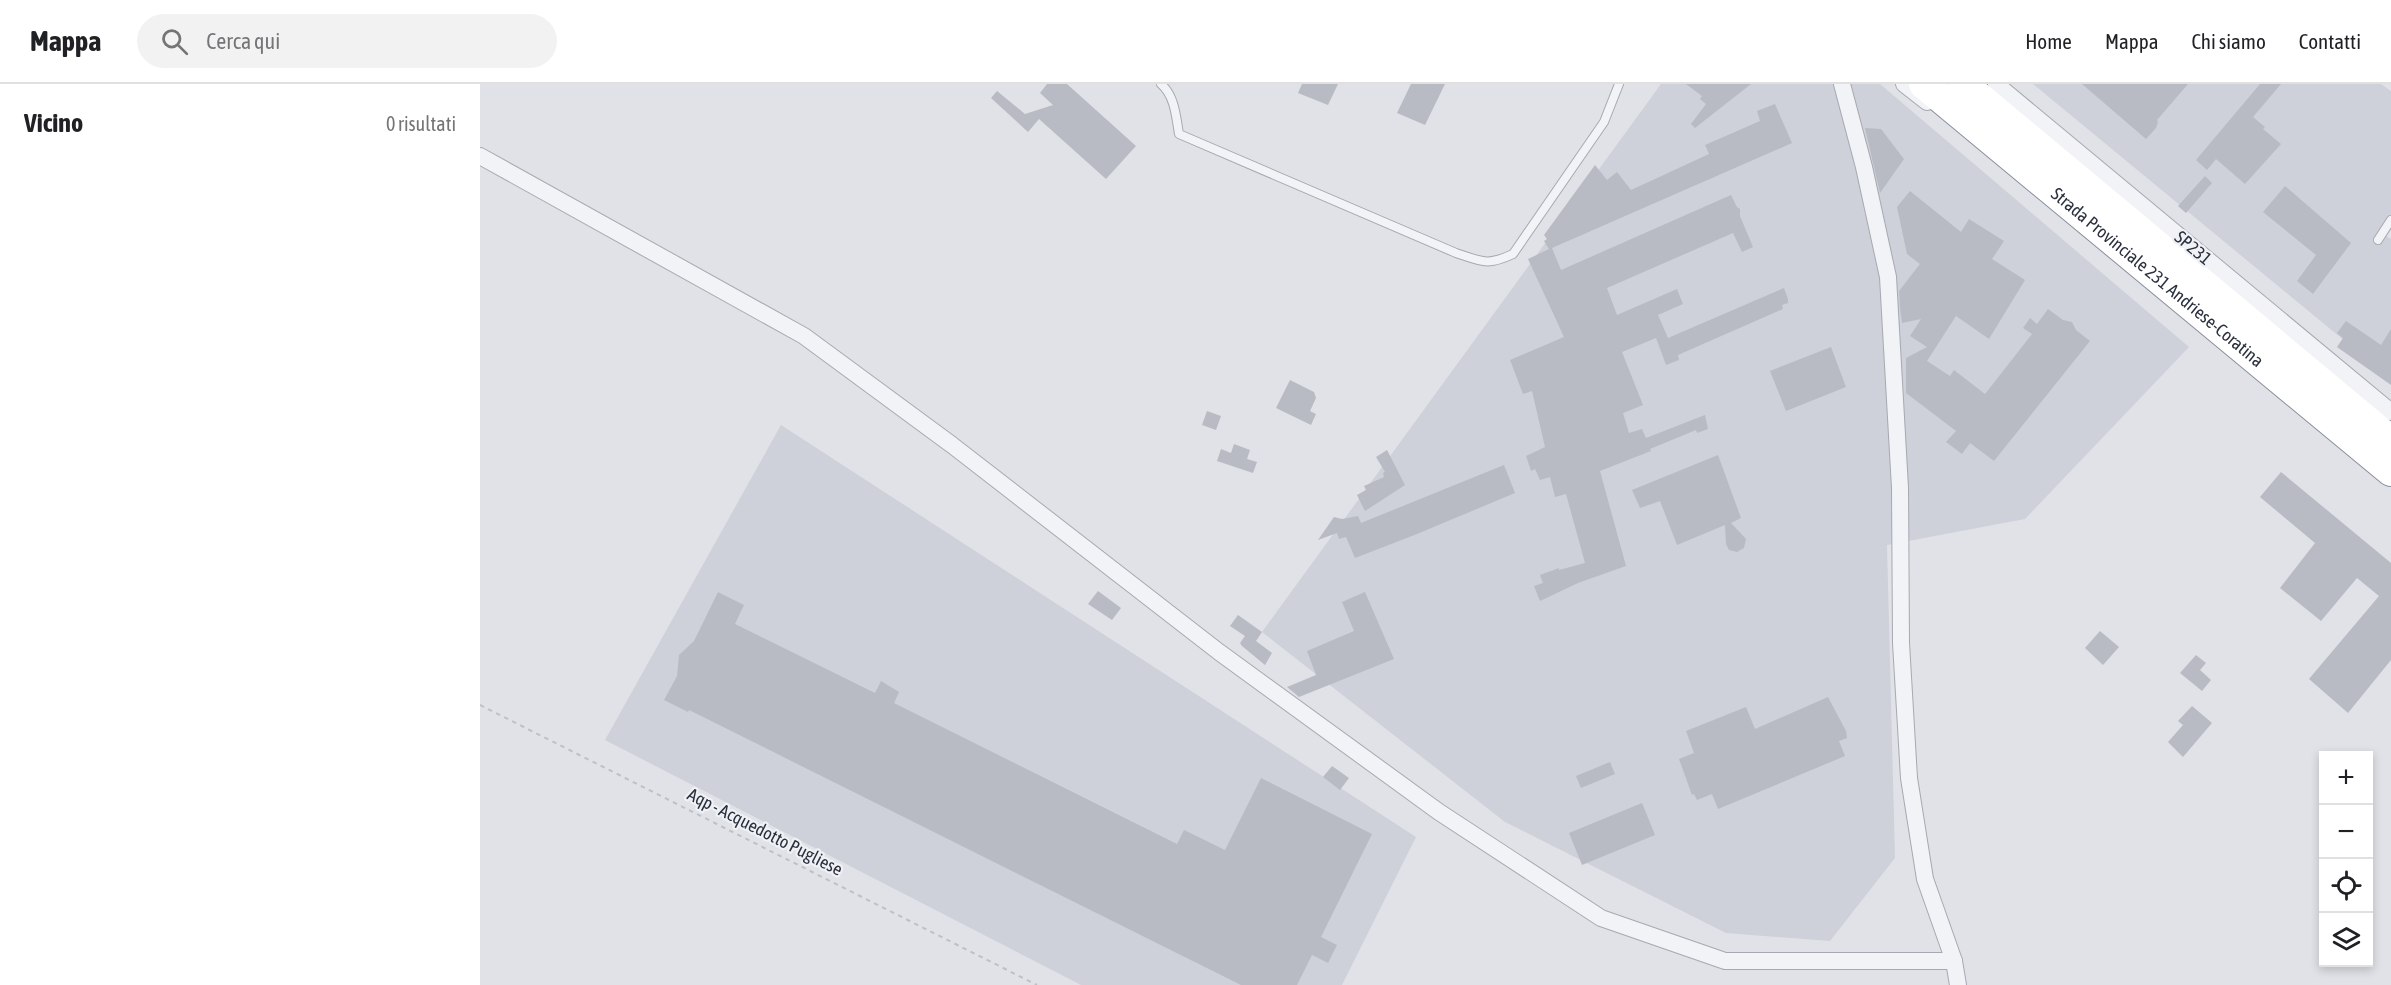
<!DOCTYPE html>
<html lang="it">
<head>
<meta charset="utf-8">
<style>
  body { margin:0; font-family:"Asap Condensed",sans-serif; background:#f2f2f2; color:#202124 }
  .controls { position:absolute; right:18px; bottom:18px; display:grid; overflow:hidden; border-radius:0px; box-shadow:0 3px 9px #0003 }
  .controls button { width:54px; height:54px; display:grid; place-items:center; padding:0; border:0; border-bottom:2px solid #e0e0e0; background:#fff; color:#202124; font:30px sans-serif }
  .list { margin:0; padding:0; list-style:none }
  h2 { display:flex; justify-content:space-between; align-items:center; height:78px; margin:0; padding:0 24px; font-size:26px }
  h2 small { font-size:20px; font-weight:400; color:#757577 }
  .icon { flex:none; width:33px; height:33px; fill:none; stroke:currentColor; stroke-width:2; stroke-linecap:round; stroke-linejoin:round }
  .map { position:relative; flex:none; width:1911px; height:901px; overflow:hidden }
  header { display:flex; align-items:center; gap:36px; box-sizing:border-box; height:84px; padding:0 30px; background:#fff; border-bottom:2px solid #e0e0e0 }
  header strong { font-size:28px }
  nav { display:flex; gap:33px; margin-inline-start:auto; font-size:21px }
  .search { width:420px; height:54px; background:#f2f2f2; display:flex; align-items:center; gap:15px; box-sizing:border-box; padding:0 21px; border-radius:33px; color:#757577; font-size:22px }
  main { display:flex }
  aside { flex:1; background:#fff }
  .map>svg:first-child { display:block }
  .built { fill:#ced1d9 }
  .building { fill:#b8bbc3 }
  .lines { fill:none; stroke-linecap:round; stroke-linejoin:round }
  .lane-casing { stroke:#a6a9b1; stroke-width:10 }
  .street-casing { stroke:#a6a9b1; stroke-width:18 }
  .highway-casing { stroke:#898f9c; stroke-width:32 }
  .path { stroke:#bec0c6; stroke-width:2; stroke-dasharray:4.5 4.5; stroke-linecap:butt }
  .lane { stroke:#f2f3f6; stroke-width:8 }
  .street { stroke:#f2f3f6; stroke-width:16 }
  .highway { stroke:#fff; stroke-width:30 }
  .labels { text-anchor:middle; stroke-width:4.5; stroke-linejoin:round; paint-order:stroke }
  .street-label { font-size:18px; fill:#2a303d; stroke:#eff1f5 }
</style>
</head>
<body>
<header>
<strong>Mappa</strong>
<div class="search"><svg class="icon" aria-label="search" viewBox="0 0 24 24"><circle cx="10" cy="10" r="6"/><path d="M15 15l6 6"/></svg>Cerca qui</div>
<nav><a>Home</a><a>Mappa</a><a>Chi siamo</a><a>Contatti</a></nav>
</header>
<main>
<aside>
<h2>Vicino<small>0 risultati</small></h2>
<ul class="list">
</ul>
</aside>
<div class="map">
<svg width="1911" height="901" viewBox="0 0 1911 901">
  <rect width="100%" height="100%" fill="#e0e2e7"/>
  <g class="built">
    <polygon points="1181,0 1400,0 1709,263 1545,435 1407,461 1415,774 1350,857 1246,849 1025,738 782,548"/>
    <polygon points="1553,0 1901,0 1911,7 1911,144 1906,152 1911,155 1911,295"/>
    <polygon points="301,341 936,753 862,901 601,901 125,656"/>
  </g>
  <g class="building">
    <polygon points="567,0 587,0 656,62 626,95 559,35 548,48 511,14 517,7 545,30 573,21 560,9"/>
    <polygon points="822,0 858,0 848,21 818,9"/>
    <polygon points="931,0 965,0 945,41 917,29"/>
    <polygon points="1206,0 1271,0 1215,44 1211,40 1226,20 1220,15 1222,12"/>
    <polygon points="1602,0 1708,0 1677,36 1678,38 1676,44 1666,55"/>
    <polygon points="1780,0 1801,0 1773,33 1785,43 1783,45 1801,60 1765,100 1736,75 1727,86 1716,76"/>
    <polygon points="1295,20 1312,59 1072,164 1081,186 1251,111 1257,123 1260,125 1260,132 1273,163 1262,168 1253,149 1127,204 1137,231 1197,205 1203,220 1178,231 1188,254 1304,204 1308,215 1308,219 1302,221 1303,225 1198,271 1199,276 1186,281 1176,254 1142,268 1163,321 1143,329 1149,349 1162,345 1166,354 1225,331 1228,345 1217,349 1216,346 1170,365 1171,367 1120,387 1146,482 1098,499 1060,517 1054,502 1063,499 1060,491 1079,484 1079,486 1105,479 1086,410 1075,413 1070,393 1060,396 1055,385 1051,387 1046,372 1065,363 1052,307 1043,310 1030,276 1084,253 1048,175 1069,165 1064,157 1067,155 1064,151 1115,81 1127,96 1137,88 1151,106 1229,70 1225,61 1280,37 1277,27"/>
    <polygon points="1385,44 1401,45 1424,75 1400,109"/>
    <polygon points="1725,92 1732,99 1706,129 1698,122"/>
    <polygon points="1805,102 1871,159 1833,210 1817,197 1836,171 1783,128"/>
    <polygon points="1430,107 1481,148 1489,135 1524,157 1512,175 1545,196 1509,255 1476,232 1447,277 1470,292 1474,286 1505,310 1552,250 1543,244 1550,234 1557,240 1568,225 1583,236 1592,238 1596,246 1610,257 1514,377 1490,359 1482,370 1466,358 1476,347 1426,309 1426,274 1447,263 1430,252 1441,235 1422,239 1420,224 1419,207 1440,180 1427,170 1417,123"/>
    <polygon points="1866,237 1901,261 1911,245 1911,301 1857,263 1863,254 1857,249"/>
    <polygon points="1351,263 1366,303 1306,327 1290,287"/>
    <polygon points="810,296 834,308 836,314 830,327 836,330 831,341 796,324"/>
    <polygon points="727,327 741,332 736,346 722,341"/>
    <polygon points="754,360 770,366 767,375 777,378 773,389 737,377 741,365 751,369"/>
    <polygon points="907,366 925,401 885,427 877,411 886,406 884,402 904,393 903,389 905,388 896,373"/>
    <polygon points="1238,371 1261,434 1251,439 1266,455 1264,464 1257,468 1249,466 1246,460 1245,441 1197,461 1180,417 1160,424 1152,406"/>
    <polygon points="1024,381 1035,409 937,450 875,474 866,453 859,455 857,449 838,456 854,433 862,435 878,432 881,439"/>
    <polygon points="1801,388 1911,479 1911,576 1868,629 1829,595 1899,512 1877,494 1841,537 1800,504 1835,459 1780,413"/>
    <polygon points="618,507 641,524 632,536 608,520"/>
    <polygon points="238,508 264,521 255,540 395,609 401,597 419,608 414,619 697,760 704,746 745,766 781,694 892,750 841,853 857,861 848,879 832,871 817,901 761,901 209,626 208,628 184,616 197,592 199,571 214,557"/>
    <polygon points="885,508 914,575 819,613 807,603 836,591 827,567 874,547 862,518"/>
    <polygon points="758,531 782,548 776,557 792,569 785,581 762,562 760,559 765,552 750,542"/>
    <polygon points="1620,547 1639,563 1623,581 1605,564"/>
    <polygon points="1716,571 1726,579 1720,586 1731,596 1722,607 1700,589"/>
    <polygon points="1348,613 1366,647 1367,654 1359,657 1365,672 1238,725 1232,710 1217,716 1214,710 1212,711 1199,675 1214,669 1206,647 1266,623 1275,645"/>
    <polygon points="1712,622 1732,639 1703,673 1688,658 1703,641 1698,637"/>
    <polygon points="1130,678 1135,690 1101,704 1096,692"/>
    <polygon points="852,682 869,694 860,706 843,693"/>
    <polygon points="1162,719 1175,751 1102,781 1089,749"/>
  </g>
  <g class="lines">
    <defs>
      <g id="lane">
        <path d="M681,0C695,12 696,33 699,50L976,169C1003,178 1007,182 1033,170L1124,38L1139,0"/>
        <polyline points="1898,156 1911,136"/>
      </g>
      <g id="street">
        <polyline points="1362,0 1384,83 1408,193 1420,404 1421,559 1429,694 1445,795 1474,877 1478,901"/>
        <polyline points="1424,0 1447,18"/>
        <polyline points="1516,0 1911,328"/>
        <polyline points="0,72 324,252 472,361 739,568 959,728 1121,834 1245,877 1474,877"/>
      </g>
      <g id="highway">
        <path id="s1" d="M1444,0L1911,387"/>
        <polyline points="1483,0 1911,357"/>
      </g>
    </defs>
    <use href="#lane" class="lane-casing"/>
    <use href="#street" class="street-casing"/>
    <use href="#highway" class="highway-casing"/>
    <polyline class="path" points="0,621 557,901"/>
    <use href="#lane" class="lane"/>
    <use href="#street" class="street"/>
    <use href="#highway" class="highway"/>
  </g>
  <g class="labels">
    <g class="street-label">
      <text transform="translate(1713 164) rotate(40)" y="6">SP231</text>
      <text dy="6" stroke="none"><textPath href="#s1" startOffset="303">Strada Provinciale 231 Andriese-Coratina</textPath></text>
      <text transform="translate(285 748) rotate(27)" y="6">Aqp - Acquedotto Pugliese</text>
    </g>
  </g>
</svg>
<div class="controls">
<button>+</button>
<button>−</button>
<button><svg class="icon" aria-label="locate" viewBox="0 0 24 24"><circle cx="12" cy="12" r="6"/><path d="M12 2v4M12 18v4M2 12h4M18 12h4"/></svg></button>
<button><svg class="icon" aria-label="layers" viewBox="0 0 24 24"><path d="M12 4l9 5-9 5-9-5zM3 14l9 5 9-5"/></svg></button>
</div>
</div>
</main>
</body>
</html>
